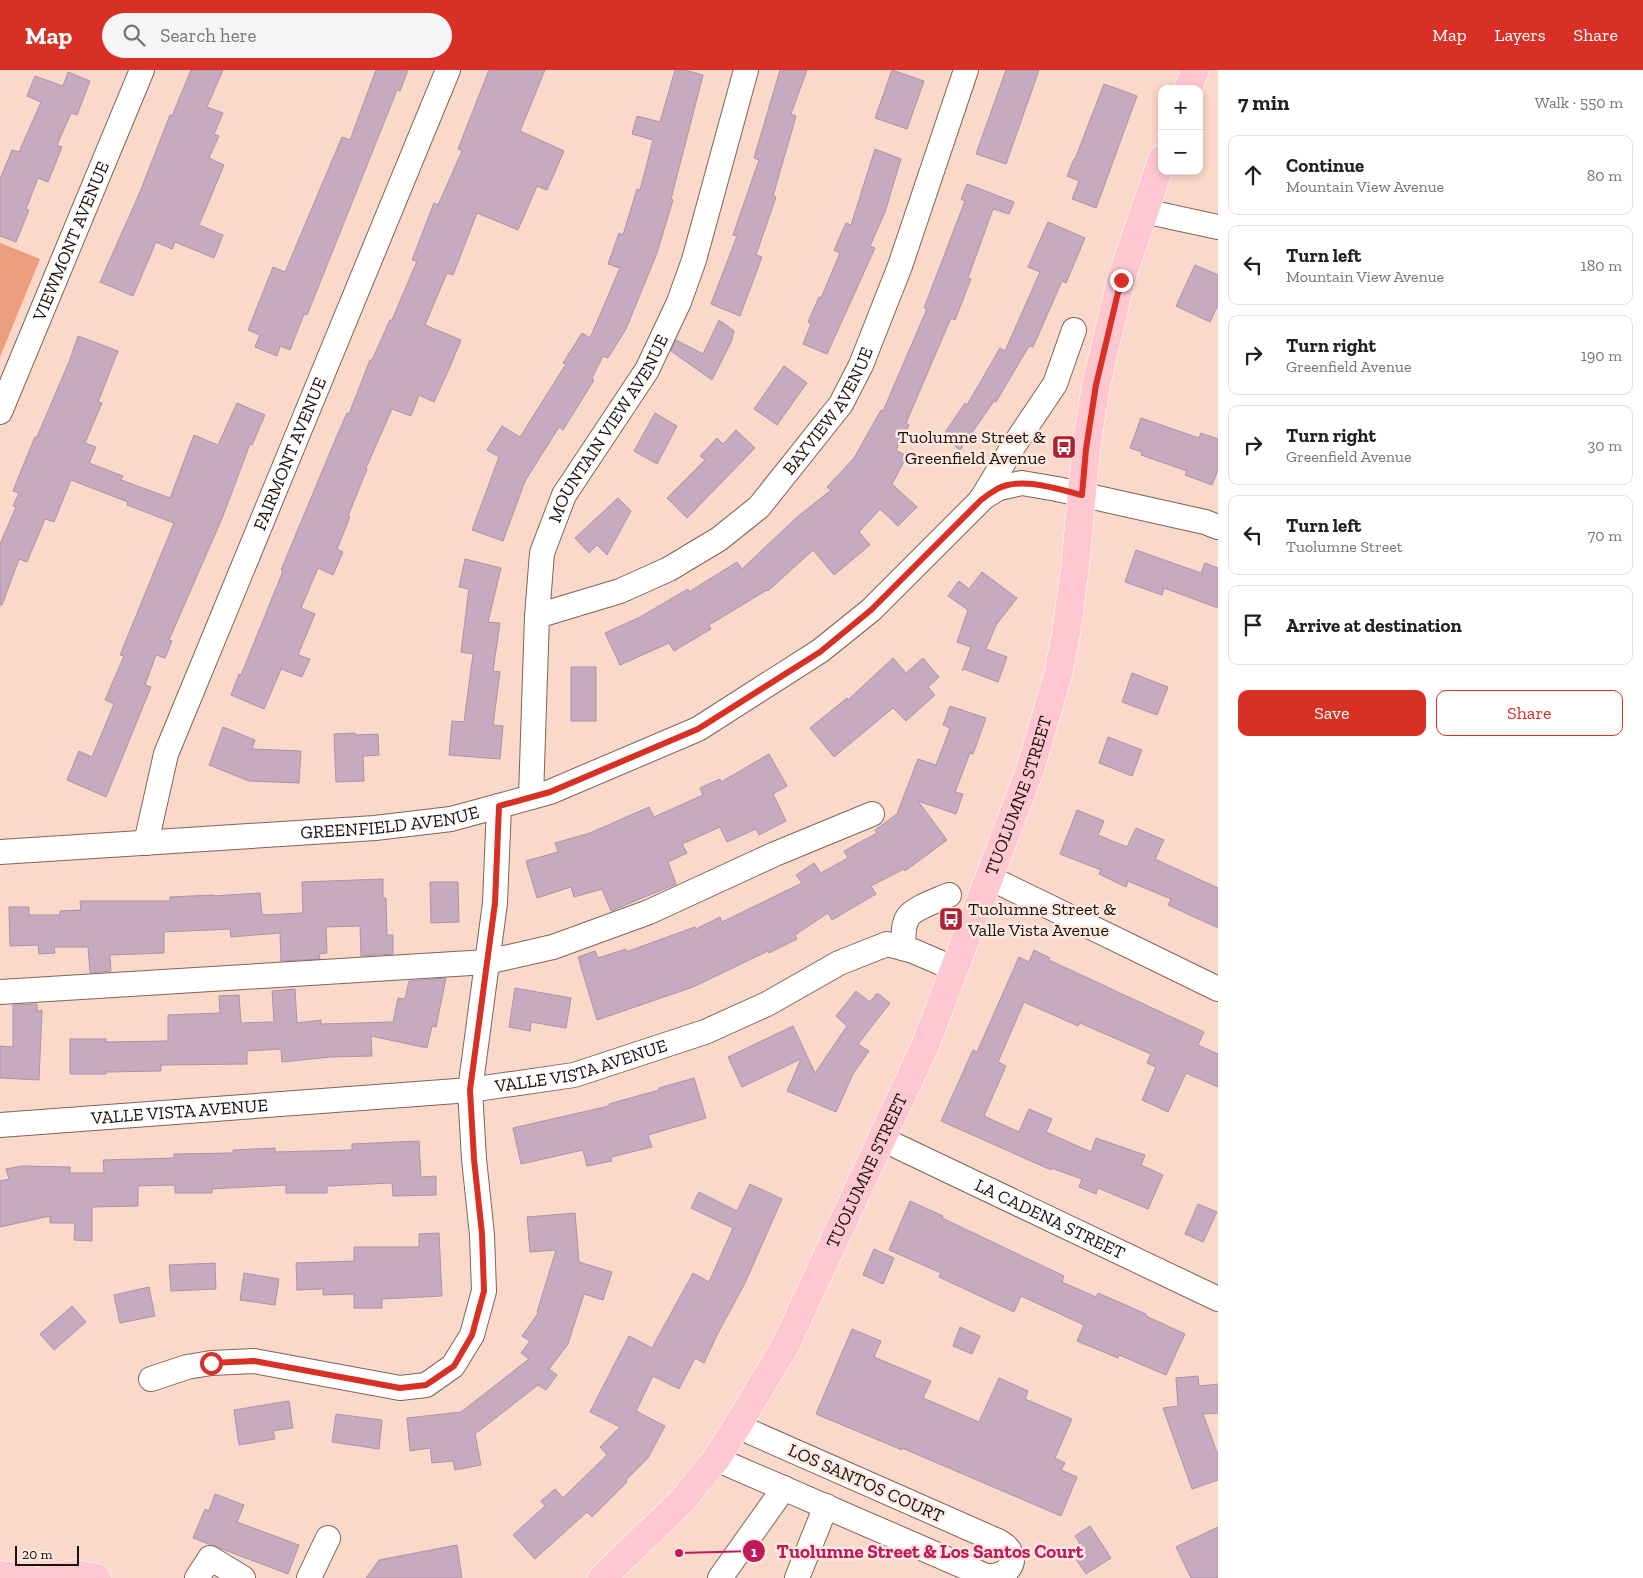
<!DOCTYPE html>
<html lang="en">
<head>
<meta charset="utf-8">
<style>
  body { margin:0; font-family:"Zilla Slab",serif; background:#f6f6f6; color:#202124 }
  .controls { position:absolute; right:15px; top:15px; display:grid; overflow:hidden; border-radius:10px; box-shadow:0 2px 8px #0003 }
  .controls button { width:45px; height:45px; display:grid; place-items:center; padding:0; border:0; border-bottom:1px solid #e0e0e0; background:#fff; color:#202124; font:25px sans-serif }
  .scale { position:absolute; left:15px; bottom:12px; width:64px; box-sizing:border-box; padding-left:5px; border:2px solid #1b100b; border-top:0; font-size:14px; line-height:18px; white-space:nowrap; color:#1b100b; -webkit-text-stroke:4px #fde9e0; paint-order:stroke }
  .stop { position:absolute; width:15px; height:15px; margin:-11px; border:4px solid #d93025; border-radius:50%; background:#fff }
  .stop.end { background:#d93025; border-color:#fff; box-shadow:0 1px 5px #0008 }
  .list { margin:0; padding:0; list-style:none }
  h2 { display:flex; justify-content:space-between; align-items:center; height:65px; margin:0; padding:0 20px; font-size:21px }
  h2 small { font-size:16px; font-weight:400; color:#757577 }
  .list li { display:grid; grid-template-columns:32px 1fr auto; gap:15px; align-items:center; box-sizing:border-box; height:80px; margin:0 10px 10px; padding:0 10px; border:1px solid #e0e0e0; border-radius:10px }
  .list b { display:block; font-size:19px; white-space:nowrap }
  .list p { margin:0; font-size:16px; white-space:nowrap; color:#757577 }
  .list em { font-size:16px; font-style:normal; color:#757577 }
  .actions { display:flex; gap:10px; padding:15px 20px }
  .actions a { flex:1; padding:11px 0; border:1px solid #d93025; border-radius:10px; text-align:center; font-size:18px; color:#d93025 }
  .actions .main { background:#d93025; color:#fff }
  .icon { flex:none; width:28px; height:28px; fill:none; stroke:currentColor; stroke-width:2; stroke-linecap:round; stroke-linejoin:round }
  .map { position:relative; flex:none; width:1218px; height:1508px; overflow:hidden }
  header { display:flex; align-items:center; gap:30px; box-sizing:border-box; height:70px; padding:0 25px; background:#d93025; color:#fff }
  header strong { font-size:24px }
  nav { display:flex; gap:28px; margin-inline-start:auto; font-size:18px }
  .search { width:350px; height:45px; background:#f6f6f6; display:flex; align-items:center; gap:12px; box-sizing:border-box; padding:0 18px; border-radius:28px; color:#757577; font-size:19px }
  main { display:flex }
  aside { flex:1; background:#fff }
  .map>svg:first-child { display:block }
  .green { fill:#ea9e7e }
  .building { fill:#c6abc0; stroke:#ae93a8 }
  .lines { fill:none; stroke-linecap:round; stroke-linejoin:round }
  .minor-casing { stroke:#816357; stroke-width:26 }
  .major-casing { stroke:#fff; stroke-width:29 }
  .minor { stroke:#fff; stroke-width:24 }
  .major { stroke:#fec7d1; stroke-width:28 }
  .route { stroke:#d93025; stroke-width:6 }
  .labels { text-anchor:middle; stroke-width:5; stroke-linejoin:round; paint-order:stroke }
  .street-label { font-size:18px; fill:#1b100b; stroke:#fde9e0 }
  .poi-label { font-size:18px; fill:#1b100b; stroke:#fde9e0; text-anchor:end }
  .leader { fill:none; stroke:#c2185b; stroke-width:2 }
  .callout-dot { fill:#c2185b; stroke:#fde9e0; stroke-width:2 }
  .mark-label { font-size:15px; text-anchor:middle; font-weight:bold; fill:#fff }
  .callout-label { font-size:19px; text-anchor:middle; font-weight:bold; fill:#c2185b; stroke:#fde9e0; stroke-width:5; stroke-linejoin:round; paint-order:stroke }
</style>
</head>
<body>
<header>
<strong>Map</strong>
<div class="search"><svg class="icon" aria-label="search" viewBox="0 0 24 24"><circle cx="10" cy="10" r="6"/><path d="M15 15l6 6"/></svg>Search here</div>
<nav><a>Map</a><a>Layers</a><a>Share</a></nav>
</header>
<main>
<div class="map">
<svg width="1218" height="1508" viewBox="0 0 1218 1508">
  <rect width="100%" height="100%" fill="#fad8ca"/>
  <polygon class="green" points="0,173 40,189 0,287"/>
  <g class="building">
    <polygon points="191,0 223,0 207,37 223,43 214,64 219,66 209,88 224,95 199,155 223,165 214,188 175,172 172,179 156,172 133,226 100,212 140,122 170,45 172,46"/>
    <polygon points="376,0 408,0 400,21 397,20 307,245 304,244 290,280 280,276 277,286 255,277 260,265 248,260 273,197 285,202 342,67 350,70"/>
    <polygon points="489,0 545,0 520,61 564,81 547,120 537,116 518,160 477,143 453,205 447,203 425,255 461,270 452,292 434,332 419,325 411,346 392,339 366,398 367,399 348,446 350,447 337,479 343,482 333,505 318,498 301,538 315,544 298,585 310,589 302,607 281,599 264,639 231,625 239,604 241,605 283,501 281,500 336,368 347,343 349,344 370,290 372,290 390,250 392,250 417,191 412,190 434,133 438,135 462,81 458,79"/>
    <polygon points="675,0 685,0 703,5 671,129 673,130 657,183 626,259 608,288 603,286 592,308 594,310 563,360 559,357 525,411 503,471 472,460 499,387 487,380 502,356 520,367 566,294 563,293 582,263 590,268 620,198 608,194 619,163 623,165 637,119 640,120 653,70 632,64 637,46 660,52"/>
    <polygon points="780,0 807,0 791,44 796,46 773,126 776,127 756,185 762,187 740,246 711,234 737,166 733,165 759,90 754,88"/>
    <polygon points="892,0 924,11 907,59 875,48"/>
    <polygon points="1006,0 1039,0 1006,94 976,84"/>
    <polygon points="68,2 90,11 77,45 71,43 57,75 62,77 48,112 38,108 26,139 29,140 16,172 0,166 0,109 12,80 19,82 41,32 27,26 35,6 63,16"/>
    <polygon points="1104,14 1137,26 1096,138 1072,129 1079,111 1067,106 1074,89 1075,89"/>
    <polygon points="875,79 901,89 885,142 870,176 875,178 827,284 803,274 811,254 808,252 819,227 821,228 840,183 834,180 846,153 851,155"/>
    <polygon points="967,114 1014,132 1009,144 993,139 968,208 971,209 955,250 951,248 906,353 909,355 896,380 907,386 892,414 917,437 898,456 880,439 859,462 870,475 834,505 813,480 768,521 767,520 709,555 711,559 674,581 669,573 620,595 605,563 640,547 688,519 689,522 737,492 742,499 796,448 831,420 827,417 854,388 881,340 883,341 927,239 924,238 965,131 961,129"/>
    <polygon points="1048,152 1085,168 1066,213 1062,211 1033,277 1029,276 996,332 994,331 960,380 942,367 965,333 967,335 1000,278 1005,281 1040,202 1028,197"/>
    <polygon points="1195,195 1218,205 1218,235 1210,252 1176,236"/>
    <polygon points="719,250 734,261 732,270 712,310 671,281 676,270 703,284"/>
    <polygon points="78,266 118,281 98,332 102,333 85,373 96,377 89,393 123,406 121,410 170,428 194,365 218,375 237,333 265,345 252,375 250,374 223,446 169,570 172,571 165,588 156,585 145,615 151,617 106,727 67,710 79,681 92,687 114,634 105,630 124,586 120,585 174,453 127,435 128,432 71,410 54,452 45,449 27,492 19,489 2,535 0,535 0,474 16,437 13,436 19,423 13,421 25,391 35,367 37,367 69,292"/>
    <polygon points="784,296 807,313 777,355 754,339"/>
    <polygon points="655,343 677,356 657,394 634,381"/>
    <polygon points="1141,348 1199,368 1201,363 1218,369 1218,400 1212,415 1185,405 1187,401 1141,385 1142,382 1130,378"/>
    <polygon points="736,360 755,378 687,448 667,428 705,390 700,386 717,368 723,374"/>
    <polygon points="618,428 631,441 607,485 597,475 589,483 575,468"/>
    <polygon points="1136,480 1201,503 1205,493 1218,498 1218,538 1164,518 1162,525 1125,512"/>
    <polygon points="465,489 501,498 488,552 500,553 493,601 500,602 493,655 503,656 500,689 449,685 452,651 464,652 473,584 461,582 469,519 459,517"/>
    <polygon points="982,502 1017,528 996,555 986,579 1007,587 998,612 964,599 962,601 971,577 957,572 968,540 948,526 959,511 969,519"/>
    <polygon points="893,588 906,603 923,588 939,607 928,617 935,625 906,651 893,638 834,687 810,658 847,628 848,630"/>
    <rect x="571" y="597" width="25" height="54"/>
    <polygon points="1132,603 1168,617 1157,645 1122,632"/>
    <polygon points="950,636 986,648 973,684 970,683 955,722 963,724 956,744 918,731 947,770 905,801 904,799 871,816 876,824 832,850 828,843 795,865 797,869 769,883 768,881 693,917 597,950 578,887 595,881 598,888 626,879 626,882 695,857 696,859 720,847 722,852 802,813 796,805 814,793 821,803 848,788 844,781 877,763 875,760 897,744 918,689 936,695 950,658 943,655"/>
    <polygon points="223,657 255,670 252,679 301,681 299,713 249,711 209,695"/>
    <polygon points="355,663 355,665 378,664 379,685 363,686 364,711 336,712 334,664"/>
    <polygon points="1108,667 1142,680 1132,706 1099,693"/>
    <polygon points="769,684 787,716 773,724 786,751 759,765 756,759 727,772 720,757 682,774 687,783 668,792 676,814 611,841 602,819 574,827 571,817 537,828 526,791 558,782 555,773 590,763 649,737 654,747 703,725 700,718 720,709 721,712"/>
    <polygon points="1077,740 1104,751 1098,765 1127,777 1136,758 1164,770 1155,789 1218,818 1218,858 1168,835 1171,829 1128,811 1126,817 1099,804 1101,800 1060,784"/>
    <polygon points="383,809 383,828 386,828 387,865 393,865 393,884 361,886 360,856 326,857 327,883 319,884 320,889 281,891 280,863 231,867 230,859 164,862 164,883 110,885 111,901 90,903 88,877 54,877 55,883 39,884 38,875 10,876 9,837 29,837 29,845 60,845 60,841 81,840 80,831 170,831 170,827 214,825 214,826 260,823 262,845 303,843 302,812"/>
    <polygon points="430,812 458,812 459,852 431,853"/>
    <polygon points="1034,880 1050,888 1049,890 1204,962 1198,975 1218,984 1218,1017 1186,1003 1168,1042 1142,1030 1156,997 1147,993 1151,984 1080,953 1078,956 1024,932 998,992 1006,996 984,1046 1019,1062 1029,1039 1052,1049 1046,1062 1091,1082 1096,1068 1145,1085 1141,1095 1163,1105 1148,1139 1098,1118 1096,1124 1079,1117 1082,1109 1051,1098 1051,1100 941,1051 973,980 977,982 1019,887 1029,892"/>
    <polygon points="446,908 436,957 432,956 427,978 371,966 372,986 331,987 282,992 281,979 247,981 247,994 161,995 161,1001 106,1002 106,1004 70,1004 70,969 106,969 106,972 168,971 168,945 220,943 219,926 239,925 241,953 274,952 272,921 295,919 297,953 321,950 321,954 393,952 398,928 405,929 409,911"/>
    <polygon points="515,918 571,928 566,958 531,952 530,961 509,957"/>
    <polygon points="856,921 870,932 877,923 890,933 858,974 869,981 853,1004 836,1042 787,1021 801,989 742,1017 728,987 793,956 815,1003 847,956 836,946"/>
    <polygon points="37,934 37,941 42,940 39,1010 0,1008 0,976 13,977 13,935"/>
    <polygon points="694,1008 706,1048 648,1065 652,1077 611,1087 612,1091 587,1096 583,1080 521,1094 513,1058 609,1036 609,1034 659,1020 659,1018"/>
    <polygon points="419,1071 421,1107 436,1106 436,1125 393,1126 392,1113 327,1116 327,1123 286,1123 286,1115 212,1119 212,1123 175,1123 175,1115 138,1116 138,1136 92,1137 92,1171 74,1170 75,1153 50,1153 50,1146 0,1157 0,1111 9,1109 6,1099 22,1096 70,1097 70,1103 104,1103 103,1090 174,1088 174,1084 233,1083 233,1080 275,1078 275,1082 352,1080 352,1074"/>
    <polygon points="750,1114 782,1129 745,1213 717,1265 704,1293 695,1288 679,1319 653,1306 636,1341 665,1356 648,1388 626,1410 627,1412 592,1447 587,1442 535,1489 513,1465 545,1436 541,1431 555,1419 563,1428 607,1385 600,1377 620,1357 590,1342 629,1266 652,1278 693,1203 709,1212 733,1158 691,1138 699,1122 737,1141"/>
    <polygon points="910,1131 943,1146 942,1148 1064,1206 1062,1212 1096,1227 1098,1223 1146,1244 1146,1246 1185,1264 1166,1305 1119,1285 1118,1288 1077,1271 1084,1255 1021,1226 1014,1242 939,1207 941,1203 889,1180"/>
    <polygon points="1198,1134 1217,1142 1203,1172 1185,1164"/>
    <polygon points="575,1143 579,1192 612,1202 603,1230 584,1224 568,1274 549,1299 557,1305 546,1320 538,1315 475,1364 481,1395 455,1400 453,1391 432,1393 430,1378 410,1381 407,1348 461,1342 529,1289 521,1283 530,1271 522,1266 539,1242 537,1242 556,1180 530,1182 527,1147"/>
    <polygon points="439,1163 442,1226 382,1229 382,1238 354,1238 354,1224 323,1225 323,1219 297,1220 296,1193 354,1191 354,1177 419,1177 419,1164"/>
    <polygon points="874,1179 894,1188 883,1214 863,1205"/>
    <polygon points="215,1193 216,1219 171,1221 169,1195"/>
    <polygon points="244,1203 279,1209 275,1235 240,1230"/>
    <polygon points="149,1217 155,1246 120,1253 114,1225"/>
    <polygon points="72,1236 86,1252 54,1280 40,1264"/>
    <polygon points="960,1257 980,1266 972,1284 953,1276"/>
    <polygon points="852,1259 881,1271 874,1287 931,1311 923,1328 979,1352 999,1308 1028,1321 1025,1329 1072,1349 1055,1388 1065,1393 1061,1400 1077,1407 1061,1446 902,1378 902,1380 816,1344"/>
    <polygon points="1198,1306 1199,1316 1218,1314 1218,1343 1203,1344 1218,1385 1218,1410 1192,1419 1163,1338 1178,1336 1176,1308"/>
    <polygon points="289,1331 293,1358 273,1361 275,1369 239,1375 234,1340"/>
    <polygon points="336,1344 382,1350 379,1379 332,1372"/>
    <polygon points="215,1424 244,1435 237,1452 299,1475 288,1504 193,1468 205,1439 209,1441"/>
    <polygon points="1090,1456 1111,1488 1086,1504 1074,1486 1084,1480 1075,1466"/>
    <polygon points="1218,1457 1218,1508 1191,1508 1176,1477"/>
    <polygon points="457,1475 462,1508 366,1508 379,1490"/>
  </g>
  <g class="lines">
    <defs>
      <g id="minor">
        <polyline points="1144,141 1218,157"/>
        <path id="s1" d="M0,342L142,0"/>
        <polyline points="981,429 999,418 1022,413 1057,419 1205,452 1218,457"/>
        <path id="s2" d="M537,546L620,521L669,499L719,469L759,437L841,334L861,295L900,196L966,0"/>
        <path id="s3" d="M531,727L537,546L542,483L564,425L647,300L679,232L694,190L746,0"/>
        <path id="s4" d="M146,773L166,684L448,0"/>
        <path id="s5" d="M0,782L375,758L451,749L550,722L698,659L820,581L871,540L981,430L1014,375L1055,314L1074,260"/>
        <polyline points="990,808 1218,919"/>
        <path d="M903,878C904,869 902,856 908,847C914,838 938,830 949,825"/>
        <polyline points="0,922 487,892 553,877 649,842 775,784 872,744"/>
        <path id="s6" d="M0,1055L470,1020L574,1005L705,962L767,934L839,893L887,874L913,881L955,899"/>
        <path id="s7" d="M882,1069L1218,1229"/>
        <polyline points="151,1309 187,1297 211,1293 254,1291 400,1318 426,1315 453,1296 472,1265 484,1221 482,1165 474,1089 470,1020 495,833 499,736"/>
        <path d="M716,1389L986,1506C1012,1508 1022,1485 1000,1472L737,1356"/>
        <polyline points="197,1508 210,1488 243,1508"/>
        <polyline points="309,1508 328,1468"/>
        <polyline points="720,1508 784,1418"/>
        <polyline points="797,1508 826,1436"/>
      </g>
      <g id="major">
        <polyline points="1188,19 1195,0"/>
        <polyline points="0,1505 27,1508"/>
        <polyline points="48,1508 75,1504 97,1508"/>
        <path id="s8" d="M602,1508L682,1431L716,1389L737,1356L785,1276L925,976L1030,700L1058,605L1066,564L1075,498L1086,379L1096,315L1121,210L1162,89"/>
      </g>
    </defs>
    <use href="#minor" class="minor-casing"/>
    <use href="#major" class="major-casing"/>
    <use href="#minor" class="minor"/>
    <use href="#major" class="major"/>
  </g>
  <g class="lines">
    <path class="route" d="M211,1293L254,1291L400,1318L426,1315L454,1296L472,1265L484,1221L482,1164L474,1089L470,1020L495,833L499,736L550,722L698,659L820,582L871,540L981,430C986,426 992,422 997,419C1022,406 1057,419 1082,425L1086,379L1096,315L1121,210"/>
  </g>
  <defs>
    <symbol id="bus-square" viewBox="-11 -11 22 22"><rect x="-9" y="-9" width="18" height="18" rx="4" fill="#b11f30" stroke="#fde9e0"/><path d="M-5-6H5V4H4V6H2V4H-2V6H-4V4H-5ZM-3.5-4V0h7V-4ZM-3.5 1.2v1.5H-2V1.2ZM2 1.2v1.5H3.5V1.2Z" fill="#fff"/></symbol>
  </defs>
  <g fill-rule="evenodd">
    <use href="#bus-square" x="1050" y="363" width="28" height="28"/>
    <use href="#bus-square" x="937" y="835" width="28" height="28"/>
  </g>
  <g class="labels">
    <g class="street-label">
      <text dy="6" stroke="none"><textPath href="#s1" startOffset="185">VIEWMONT AVENUE</textPath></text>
      <text dy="6" stroke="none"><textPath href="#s2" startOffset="369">BAYVIEW AVENUE</textPath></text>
      <text dy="6" stroke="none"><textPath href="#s3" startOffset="386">MOUNTAIN VIEW AVENUE</textPath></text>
      <text dy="6" stroke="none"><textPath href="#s4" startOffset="416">FAIRMONT AVENUE</textPath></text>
      <text dy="6" stroke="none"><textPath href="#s8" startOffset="896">TUOLUMNE STREET</textPath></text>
      <text dy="6" stroke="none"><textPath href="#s5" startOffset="391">GREENFIELD AVENUE</textPath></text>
      <text dy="6" stroke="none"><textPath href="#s6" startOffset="585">VALLE VISTA AVENUE</textPath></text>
      <text dy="6" stroke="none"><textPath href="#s6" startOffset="180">VALLE VISTA AVENUE</textPath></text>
      <text dy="6" stroke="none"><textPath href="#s8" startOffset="491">TUOLUMNE STREET</textPath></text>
      <text dy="6" stroke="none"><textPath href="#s7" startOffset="186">LA CADENA STREET</textPath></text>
      <text transform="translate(866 1413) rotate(24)" y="6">LOS SANTOS COURT</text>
    </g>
    <g class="poi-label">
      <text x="1046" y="373">Tuolumne Street &amp;<tspan x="1046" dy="21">Greenfield Avenue</tspan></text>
      <text x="968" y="845" text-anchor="start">Tuolumne Street &amp;<tspan x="968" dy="21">Valle Vista Avenue</tspan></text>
    </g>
  </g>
  <path class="leader" d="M679 1483L754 1481"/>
  <g class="callout-dot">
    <circle cx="679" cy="1483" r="5"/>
    <circle cx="754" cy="1481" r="12"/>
  </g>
  <g class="mark-label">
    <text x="754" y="1487">1</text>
  </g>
  <g class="callout-label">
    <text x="930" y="1488">Tuolumne Street &amp; Los Santos Court</text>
  </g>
</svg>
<div class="controls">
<button>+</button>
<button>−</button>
</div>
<div class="scale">20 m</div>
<div class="stop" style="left:211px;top:1293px"></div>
<div class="stop end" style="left:1121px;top:210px"></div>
</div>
<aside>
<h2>7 min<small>Walk · 550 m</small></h2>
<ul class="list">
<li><svg class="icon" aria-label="ahead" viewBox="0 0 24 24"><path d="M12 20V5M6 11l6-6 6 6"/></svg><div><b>Continue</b><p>Mountain View Avenue</p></div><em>80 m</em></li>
<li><svg class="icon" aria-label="left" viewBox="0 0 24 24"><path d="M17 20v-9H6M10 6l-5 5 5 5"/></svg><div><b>Turn left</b><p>Mountain View Avenue</p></div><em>180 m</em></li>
<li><svg class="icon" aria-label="right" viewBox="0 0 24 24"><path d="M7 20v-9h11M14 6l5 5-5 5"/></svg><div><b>Turn right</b><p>Greenfield Avenue</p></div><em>190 m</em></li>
<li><svg class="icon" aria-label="right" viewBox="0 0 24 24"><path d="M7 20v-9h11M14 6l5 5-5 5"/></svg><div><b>Turn right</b><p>Greenfield Avenue</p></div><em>30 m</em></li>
<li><svg class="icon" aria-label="left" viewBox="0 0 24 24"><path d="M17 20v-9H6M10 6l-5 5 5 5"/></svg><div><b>Turn left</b><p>Tuolumne Street</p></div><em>70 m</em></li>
<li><svg class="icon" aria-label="arrive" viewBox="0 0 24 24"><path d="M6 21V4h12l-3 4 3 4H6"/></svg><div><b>Arrive at destination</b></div></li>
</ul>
<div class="actions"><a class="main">Save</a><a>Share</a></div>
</aside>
</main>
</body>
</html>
